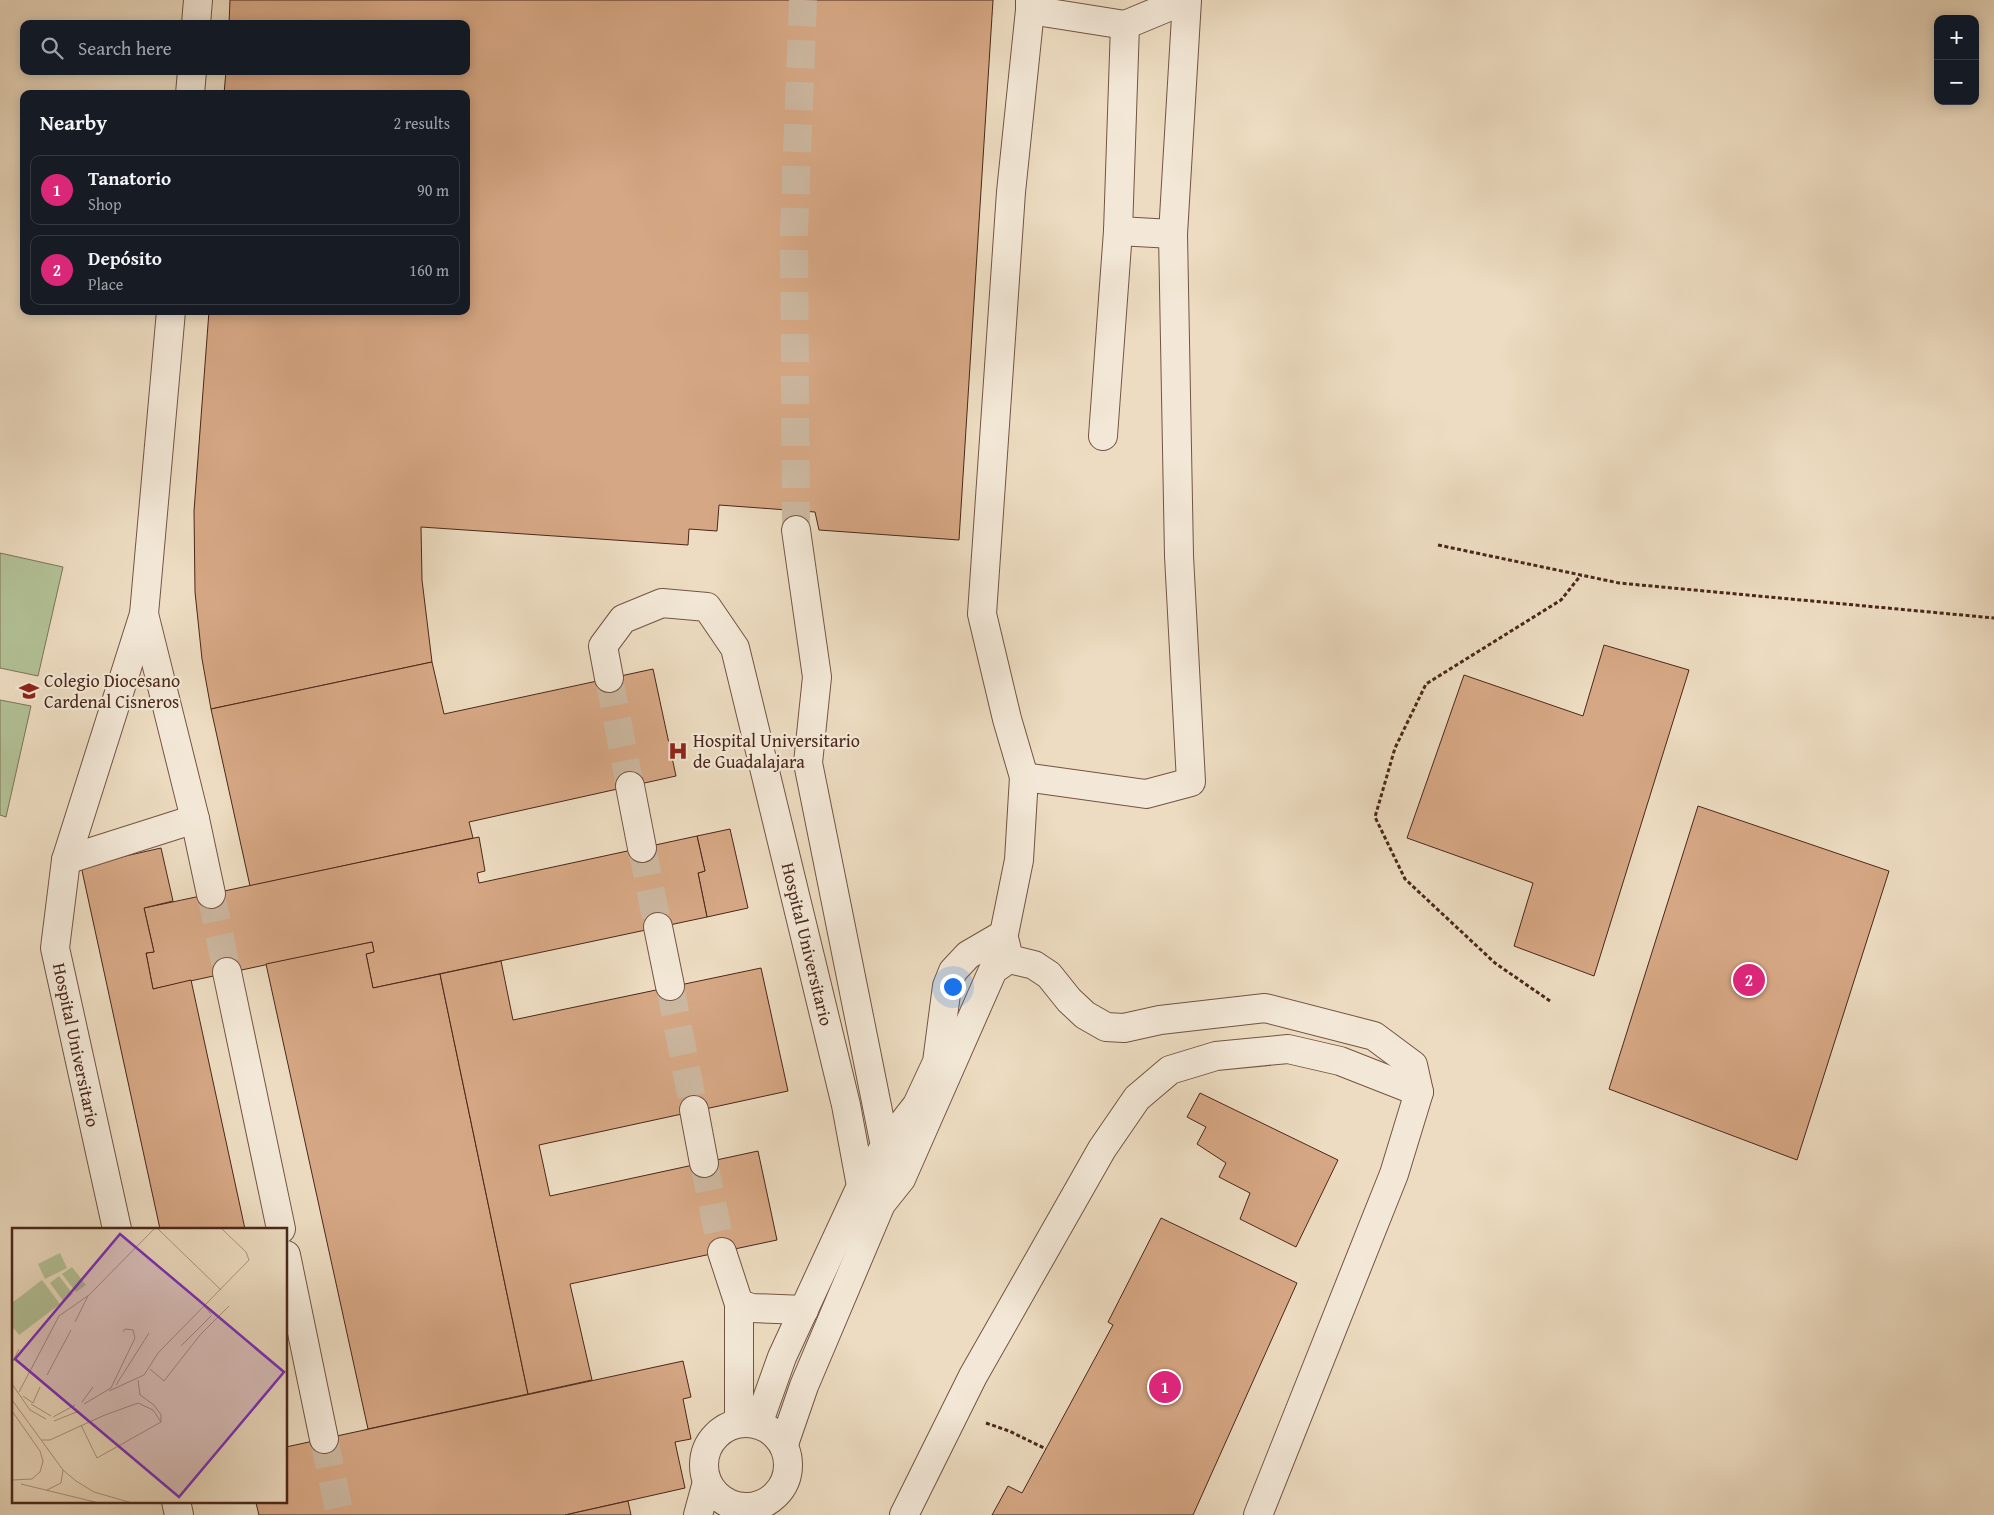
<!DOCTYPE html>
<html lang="en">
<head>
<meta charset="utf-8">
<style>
  body { margin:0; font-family:"Gentium Book Plus",serif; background:#242831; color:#f1f3f6 }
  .controls { position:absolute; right:15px; top:15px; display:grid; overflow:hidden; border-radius:10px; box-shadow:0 2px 12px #0003 }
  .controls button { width:45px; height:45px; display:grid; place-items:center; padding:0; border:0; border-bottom:1px solid #363941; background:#171b24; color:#f1f3f6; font:25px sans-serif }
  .you { position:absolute; left:952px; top:986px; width:18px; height:18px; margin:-12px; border:4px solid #fff; border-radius:50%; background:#1a73e8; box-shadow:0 0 0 8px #1a73e833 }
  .badge { display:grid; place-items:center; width:32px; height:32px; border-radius:50%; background:#db2777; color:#fff; font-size:16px; font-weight:700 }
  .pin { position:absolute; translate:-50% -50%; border:2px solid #fff; box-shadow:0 1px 5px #0006 }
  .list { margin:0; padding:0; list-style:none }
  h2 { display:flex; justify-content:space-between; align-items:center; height:65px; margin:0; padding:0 20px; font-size:21px }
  h2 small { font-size:16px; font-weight:400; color:#9ea1a6 }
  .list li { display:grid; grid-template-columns:32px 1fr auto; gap:15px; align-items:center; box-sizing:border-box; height:70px; margin:0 10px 10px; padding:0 10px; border:1px solid #363941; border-radius:10px }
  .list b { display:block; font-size:19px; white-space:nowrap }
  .list p { margin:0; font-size:16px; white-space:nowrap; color:#9ea1a6 }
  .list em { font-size:16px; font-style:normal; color:#9ea1a6 }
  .icon { flex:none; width:28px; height:28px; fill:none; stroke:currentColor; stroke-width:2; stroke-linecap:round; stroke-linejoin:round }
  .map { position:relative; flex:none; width:1994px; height:1515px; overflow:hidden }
  .search { position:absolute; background:#171b24; box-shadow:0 2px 12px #0003; left:20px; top:20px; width:450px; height:55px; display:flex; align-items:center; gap:12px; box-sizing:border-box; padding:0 18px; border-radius:10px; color:#9ea1a6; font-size:19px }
  .panel { position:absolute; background:#171b24; box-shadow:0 2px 12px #0003; left:20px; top:90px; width:450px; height:225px; border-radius:10px }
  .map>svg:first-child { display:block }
  .green { fill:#b3c297; stroke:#7e7458 }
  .building { fill:#d6a784; stroke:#4a271a }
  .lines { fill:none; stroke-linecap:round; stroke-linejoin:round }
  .minor-tunnel { stroke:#ccb8a0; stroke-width:28; stroke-dasharray:28 14; stroke-linecap:butt }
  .minor-casing { stroke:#735444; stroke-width:30 }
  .path { stroke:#4a271a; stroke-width:3; stroke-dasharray:4 2.5; stroke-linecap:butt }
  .minor { stroke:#f3e8d7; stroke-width:28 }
  .labels { text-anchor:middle; stroke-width:4.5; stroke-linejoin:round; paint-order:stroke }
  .poi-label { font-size:18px; fill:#4a271a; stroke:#f3e8d7; text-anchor:start }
  .street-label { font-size:18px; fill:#4a271a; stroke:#f3e8d7 }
  .inset-road { fill:none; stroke:#ac947e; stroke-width:1 }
  .view { fill:#7b2cbf; fill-opacity:0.15; stroke:#7b2cbf; stroke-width:2.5 }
  .inset-edge { fill:none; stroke:#4a271a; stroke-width:2.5 }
</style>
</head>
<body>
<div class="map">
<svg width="1994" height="1515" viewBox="0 0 1994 1515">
  <rect width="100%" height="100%" fill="#eddcc1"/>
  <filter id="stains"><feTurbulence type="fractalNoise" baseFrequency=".004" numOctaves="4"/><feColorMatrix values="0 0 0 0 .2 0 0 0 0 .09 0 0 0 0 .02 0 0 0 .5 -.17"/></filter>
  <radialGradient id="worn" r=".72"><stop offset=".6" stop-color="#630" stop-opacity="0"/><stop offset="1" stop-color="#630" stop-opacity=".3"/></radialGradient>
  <g class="green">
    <polygon points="0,553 63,567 38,676 0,668"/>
    <polygon points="0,700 31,706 6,817 0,815"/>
  </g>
  <g class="building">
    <polygon points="230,0 993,0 959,540 819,530 815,512 719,505 717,531 689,529 688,545 421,527 422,580 432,662 211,709 202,659 195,592 194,511 209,311 466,311 466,94 224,94 226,71 466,71 466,24 229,24"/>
    <polygon points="1604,645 1689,670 1594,976 1514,946 1533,883 1407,838 1464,675 1583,716"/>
    <polygon points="432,662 444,714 653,669 676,776 469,822 473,838 250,886 211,709"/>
    <polygon points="1698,806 1889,871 1797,1160 1609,1089"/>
    <polygon points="730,829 748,908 707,917 698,873 705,871 697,836"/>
    <polygon points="697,836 705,871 698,873 707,917 373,988 366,954 374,952 372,942 153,989 146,953 154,952 144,908 479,837 485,871 477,873 479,883"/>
    <polygon points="161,848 173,901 144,908 154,952 146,953 153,989 191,980 245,1229 160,1229 81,866"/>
    <polygon points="372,942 374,952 366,954 373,988 440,974 528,1394 368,1429 266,964"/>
    <polygon points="501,961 513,1020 761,968 788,1091 539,1145 550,1196 758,1151 777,1240 570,1284 592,1380 528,1394 440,974"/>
    <polygon points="1200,1093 1338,1160 1296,1247 1240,1219 1250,1193 1219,1177 1226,1163 1197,1144 1206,1127 1187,1117"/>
    <polygon points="1161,1218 1297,1283 1193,1515 992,1515 1008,1486 1022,1493 1113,1325 1108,1322"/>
    <polygon points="683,1361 691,1397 683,1399 691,1439 675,1442 685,1488 565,1515 259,1515 256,1503 265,1501 286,1501 286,1447"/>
    <polygon points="628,1501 631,1515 565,1515"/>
  </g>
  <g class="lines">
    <g class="minor-tunnel">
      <polyline points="796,530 794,230 803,0"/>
      <polyline points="609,678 630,786"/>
      <polyline points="642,848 658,927"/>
      <polyline points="211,894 227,972"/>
      <polyline points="670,986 694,1110"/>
      <polyline points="704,1163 722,1252"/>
      <polyline points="324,1439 340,1515"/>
    </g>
    <defs>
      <g id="minor">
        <polyline points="1030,0 1030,10 1125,25"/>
        <polyline points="196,24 198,0"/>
        <polyline points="190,94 192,71"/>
        <polyline points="1118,231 1173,234"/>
        <polyline points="1103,436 1118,231 1125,25 1185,0"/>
        <polyline points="796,530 817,677 808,763 885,1146 881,1204"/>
        <polyline points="144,614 195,819 211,894"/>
        <path id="s1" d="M609,678L603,646L623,619L662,603L707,607L735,648L846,1105L861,1186L782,1357L758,1424"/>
        <polyline points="1024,777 1146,794 1191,782 1179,556 1173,234 1187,0"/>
        <polyline points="630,786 642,848"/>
        <polyline points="66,860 195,819"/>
        <polyline points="658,927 670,986"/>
        <polyline points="1005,942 1009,959 1034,965 1049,975 1069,1000 1085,1015 1106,1027 1124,1028 1160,1020 1265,1008 1374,1036 1413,1065 1419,1092"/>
        <polyline points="227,972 281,1229"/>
        <polyline points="694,1110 704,1163"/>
        <polyline points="861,1186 885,1146 917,1105 937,1062 947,986 953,971 968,955 1004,934 1019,860 1024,777 1007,719 982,614 1011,192 1030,10"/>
        <polyline points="117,1229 55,948 66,860 144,614 171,311"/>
        <polyline points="722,1252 739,1304 739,1423"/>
        <polyline points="286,1255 324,1439"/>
        <polyline points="739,1304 752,1308 804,1310"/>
        <circle cx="746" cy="1465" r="42"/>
        <polyline points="784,1444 804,1386 881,1204 901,1179 993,970 1009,959"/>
        <polyline points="176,1501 179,1515"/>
        <polyline points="698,1515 707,1482"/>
        <polyline points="904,1515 973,1376 1102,1149 1137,1098 1170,1070 1216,1056 1288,1049 1340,1061 1419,1092 1394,1174 1258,1515"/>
      </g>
    </defs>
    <use href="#minor" class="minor-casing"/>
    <g class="path">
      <polyline points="1438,545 1619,583 1994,618"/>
      <polyline points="1550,1001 1495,963 1405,879 1375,817 1395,748 1426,684 1561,600 1581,575"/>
      <polyline points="986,1423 1009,1431 1046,1449"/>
    </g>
    <use href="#minor" class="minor"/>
  </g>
  <defs>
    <symbol id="school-bare" viewBox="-9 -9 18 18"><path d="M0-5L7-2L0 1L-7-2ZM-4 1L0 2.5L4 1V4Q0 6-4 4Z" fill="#8f2418" stroke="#f3e8d7" stroke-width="2.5" paint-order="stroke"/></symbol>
    <symbol id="hospital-bare" viewBox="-9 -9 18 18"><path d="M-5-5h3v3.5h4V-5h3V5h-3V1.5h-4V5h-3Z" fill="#8f2418" stroke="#f3e8d7" stroke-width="2.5" paint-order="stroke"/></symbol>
  </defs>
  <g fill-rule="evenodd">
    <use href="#school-bare" x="15" y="677" width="28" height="28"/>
    <use href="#hospital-bare" x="664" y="737" width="28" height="28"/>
  </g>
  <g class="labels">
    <g class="poi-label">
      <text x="44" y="687">Colegio Diocesano<tspan x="44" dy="21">Cardenal Cisneros</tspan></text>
      <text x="693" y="747">Hospital Universitario<tspan x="693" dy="21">de Guadalajara</tspan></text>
    </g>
    <g class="street-label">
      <text dy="6" stroke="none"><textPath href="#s1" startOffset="508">Hospital Universitario</textPath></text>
      <text transform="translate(76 1045) rotate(78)" y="6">Hospital Universitario</text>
    </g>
  </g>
  <g transform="translate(12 1228)">
    <rect width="275" height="275" fill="#eddcc1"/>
    <path d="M48,25L55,40L33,51L26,36ZM60,39L74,57L64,64L50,46ZM47,48L61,66L52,74L38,55ZM30,52L48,76L7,107L0,98V75Z" fill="#b3c297"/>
    <path class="inset-road" d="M145,0L209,62M199,86L192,78L237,32L234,24L209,0M63,94L76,68M169,118L200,87M0,135L7,121M138,141L152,153L188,107L217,78M35,147L59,102M126,152L128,167L142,177L149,187V194M0,156L18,182L34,191M104,157L137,105M97,163L132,147L146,125L192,78M7,164L47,88L77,67L143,0M11,168L21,175L28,159M0,172L51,242L64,253L82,264L120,275M70,174L81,159M19,176L39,188M72,176L99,160L123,110L121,102L113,101L111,104M0,183L28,223L31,233L28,244L20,251L0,252M41,189L63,177M42,193L67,183M30,212H38L75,195L93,187L126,175L141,182L149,194L85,230L69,197M9,256L87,275M35,262L49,255L51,242"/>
    <path class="view" d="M108,6L272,144L167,269L3,131Z"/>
    <rect width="275" height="275" class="inset-edge"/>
  </g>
  <rect width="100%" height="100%" filter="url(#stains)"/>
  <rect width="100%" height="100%" fill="url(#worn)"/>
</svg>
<div class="controls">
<button>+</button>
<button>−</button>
</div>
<div class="you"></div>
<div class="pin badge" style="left:1165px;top:1387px">1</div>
<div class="pin badge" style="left:1749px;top:980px">2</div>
<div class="search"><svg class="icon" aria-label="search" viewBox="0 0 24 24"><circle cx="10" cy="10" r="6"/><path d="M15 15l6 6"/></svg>Search here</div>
<section class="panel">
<h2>Nearby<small>2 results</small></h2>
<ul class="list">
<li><span class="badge">1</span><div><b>Tanatorio</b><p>Shop</p></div><em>90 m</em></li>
<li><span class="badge">2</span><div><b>Depósito</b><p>Place</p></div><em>160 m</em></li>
</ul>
</section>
</div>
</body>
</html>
